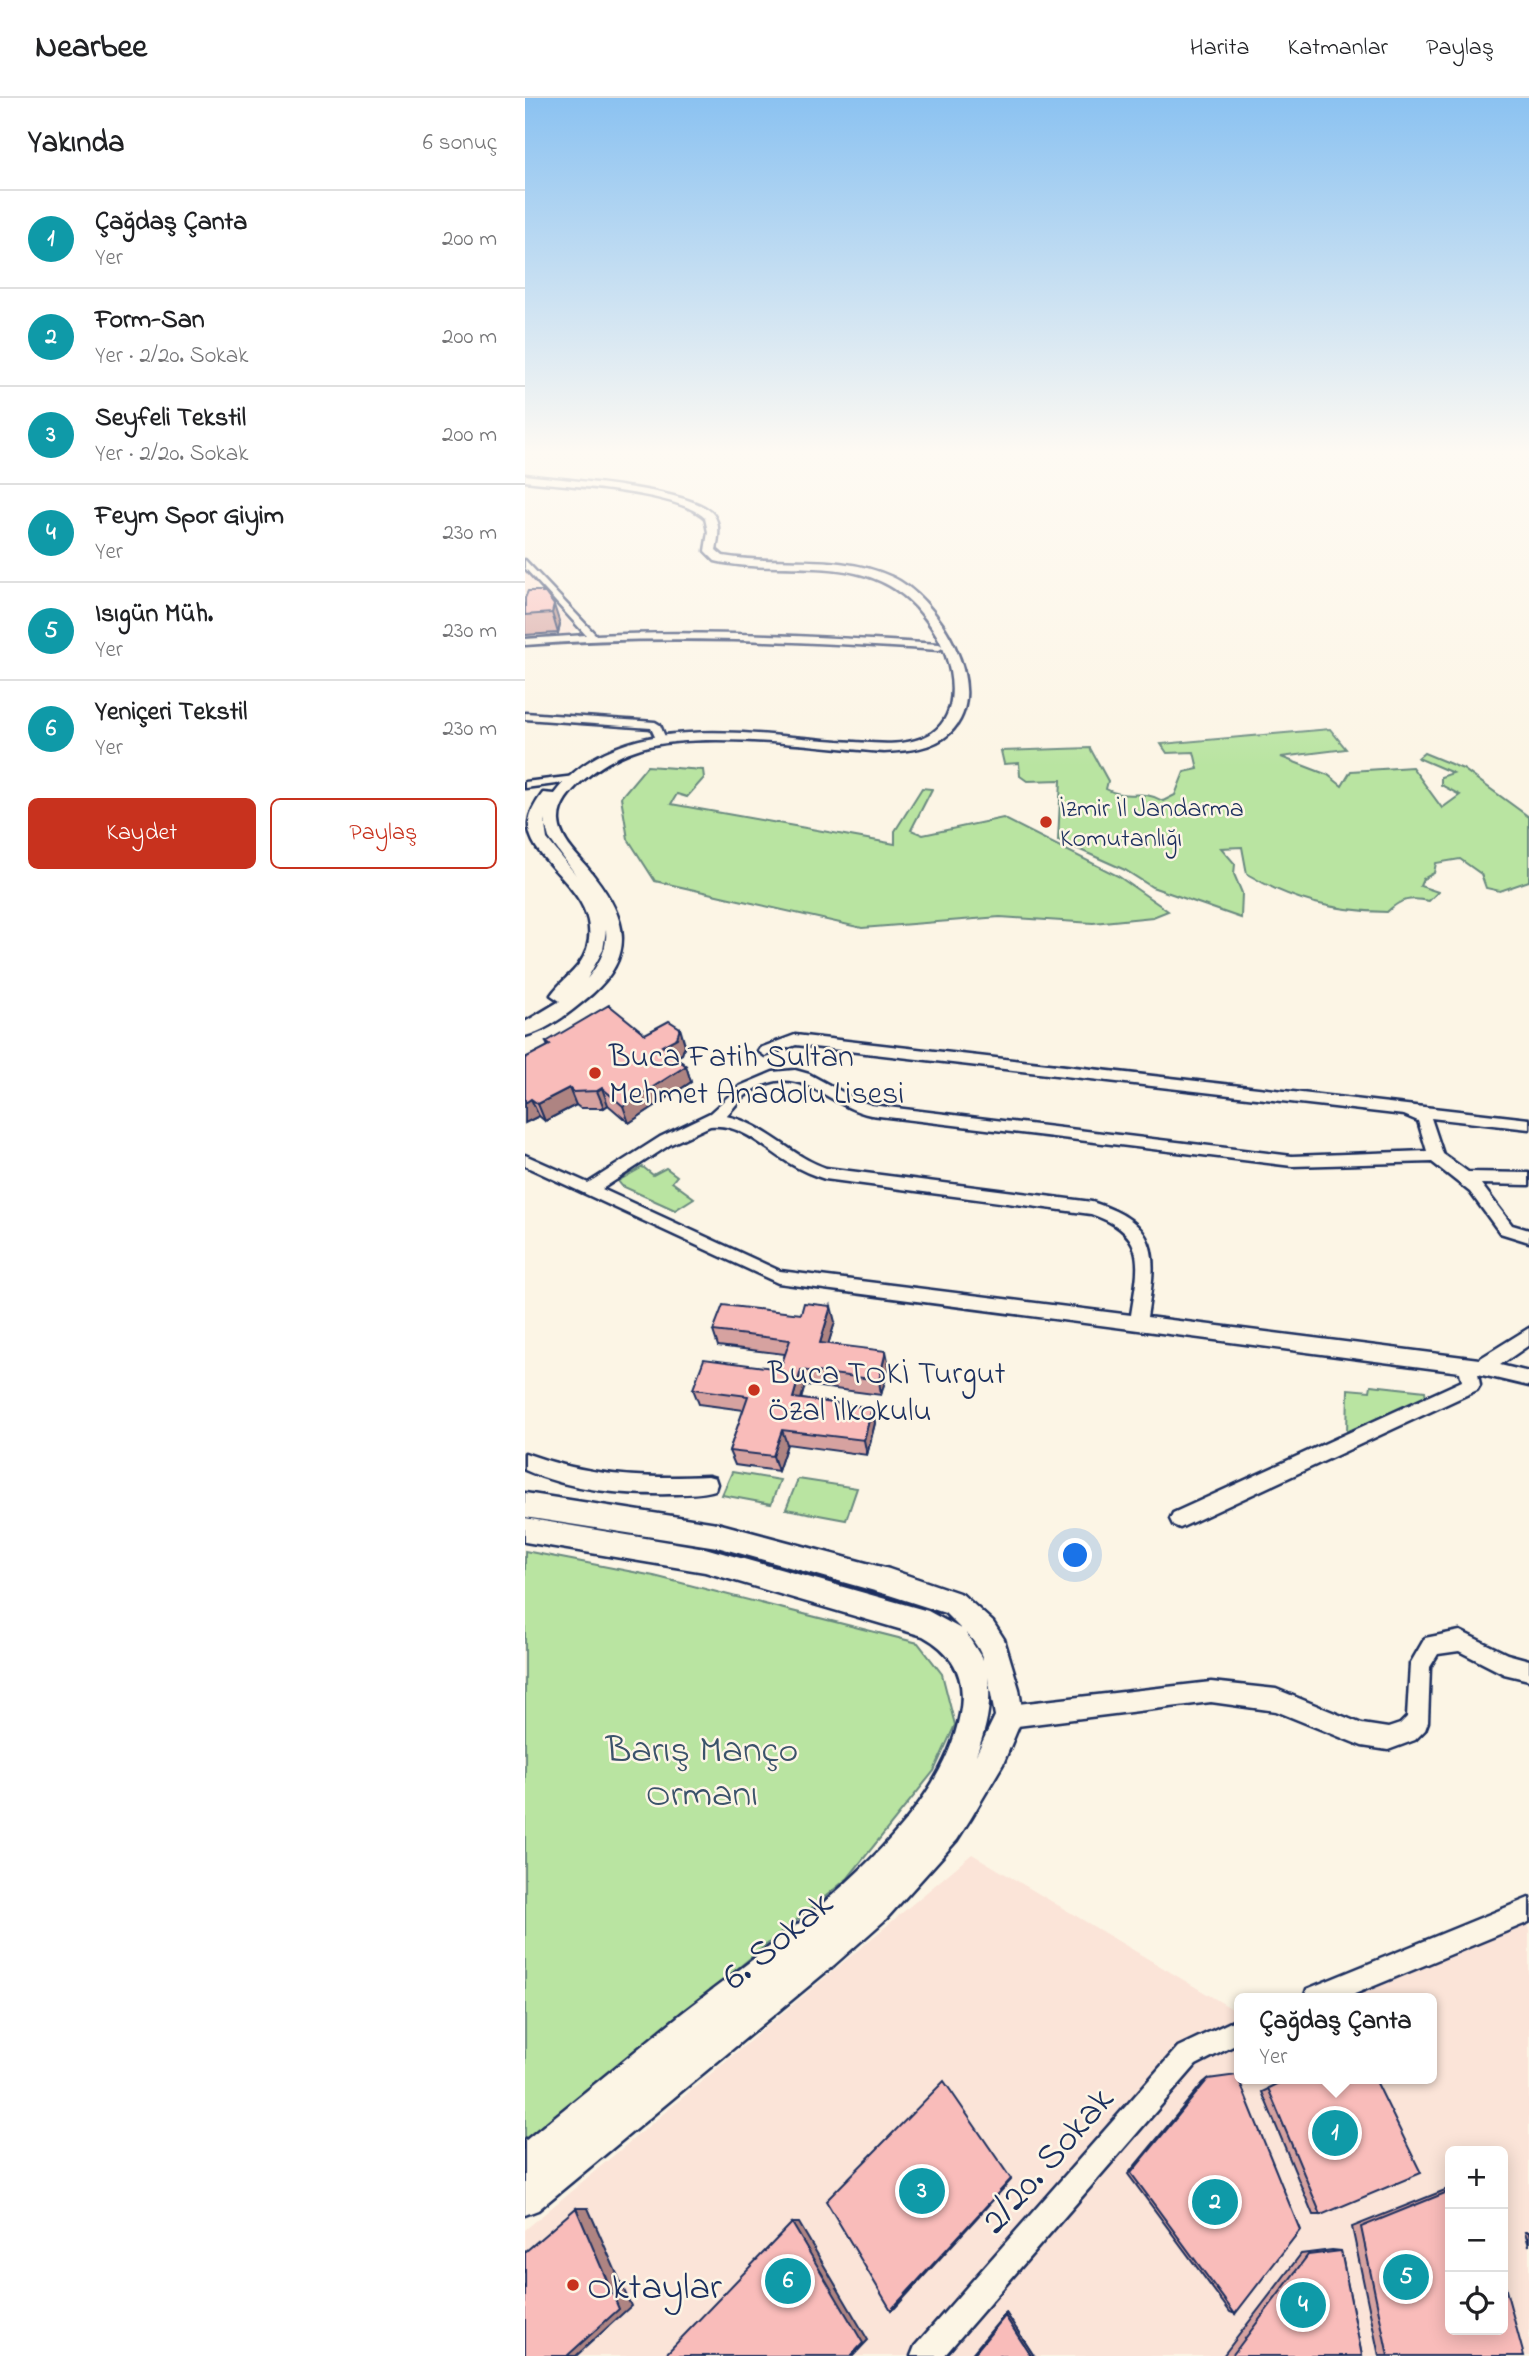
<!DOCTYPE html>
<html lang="tr">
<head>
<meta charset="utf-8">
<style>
  body { margin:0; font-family:"Indie Flower",sans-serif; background:#f2f2f2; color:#202124 }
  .controls { position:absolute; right:21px; bottom:21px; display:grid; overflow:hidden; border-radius:10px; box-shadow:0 4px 18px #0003 }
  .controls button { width:63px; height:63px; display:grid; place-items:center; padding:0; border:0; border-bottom:2px solid #e0e0e0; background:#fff; color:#202124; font:35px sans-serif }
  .you { position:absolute; left:551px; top:1458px; width:24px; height:24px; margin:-18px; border:5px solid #fff; border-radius:50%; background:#1a73e8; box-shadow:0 0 0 10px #1a73e833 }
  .badge { display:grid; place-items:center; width:46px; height:46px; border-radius:50%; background:#c8321e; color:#fff; font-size:23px; font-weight:700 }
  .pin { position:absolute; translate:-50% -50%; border:4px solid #fff; box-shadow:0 2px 7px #0006 }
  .popup { position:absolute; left:709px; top:1895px; width:203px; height:91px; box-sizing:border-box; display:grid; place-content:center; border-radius:10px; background:#fff; filter:drop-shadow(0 2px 5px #0005); font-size:23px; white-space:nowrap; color:#757577 }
  .popup b { font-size:26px; color:#202124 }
  .popup::after { content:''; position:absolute; left:50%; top:100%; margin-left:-14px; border:14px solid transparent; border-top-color:#fff }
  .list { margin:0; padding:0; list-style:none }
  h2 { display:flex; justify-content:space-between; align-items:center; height:91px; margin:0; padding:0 28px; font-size:30px }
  h2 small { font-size:23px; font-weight:400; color:#757577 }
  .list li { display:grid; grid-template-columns:46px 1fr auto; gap:21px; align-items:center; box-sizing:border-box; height:98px; padding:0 28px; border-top:2px solid #e0e0e0 }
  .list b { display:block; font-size:26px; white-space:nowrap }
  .list p { margin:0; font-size:23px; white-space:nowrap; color:#757577 }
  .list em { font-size:23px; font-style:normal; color:#757577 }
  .actions { display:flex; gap:14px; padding:21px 28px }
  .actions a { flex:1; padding:16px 0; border:2px solid #c8321e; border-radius:10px; text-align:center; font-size:24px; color:#c8321e }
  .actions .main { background:#c8321e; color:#fff }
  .icon { flex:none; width:38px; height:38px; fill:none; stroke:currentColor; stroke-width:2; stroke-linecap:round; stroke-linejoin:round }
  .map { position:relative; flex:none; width:1004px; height:2258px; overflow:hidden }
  header { display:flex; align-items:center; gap:42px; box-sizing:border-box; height:98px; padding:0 35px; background:#fff; border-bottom:2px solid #e0e0e0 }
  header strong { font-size:33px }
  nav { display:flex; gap:38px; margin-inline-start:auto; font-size:24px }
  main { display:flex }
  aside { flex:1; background:#fff }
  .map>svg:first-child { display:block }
  .built { fill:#fbe4d8; fill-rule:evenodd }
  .green { fill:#b9e4a1; stroke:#6a8a80; stroke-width:2 }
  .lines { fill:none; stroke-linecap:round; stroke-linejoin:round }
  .minor-casing { stroke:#1b2f5e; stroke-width:5 }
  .secondary-casing { stroke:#1b2f5e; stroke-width:5 }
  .minor { fill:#fcf5e5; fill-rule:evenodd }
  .secondary { fill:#fcf5e5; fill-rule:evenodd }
  .wall { fill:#d6a2a0; stroke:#1b2f5e; stroke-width:2 }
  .shaded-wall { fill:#ae8482; stroke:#1b2f5e; stroke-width:2 }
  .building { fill:#f9bcba; stroke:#1b2f5e; stroke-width:2 }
  .poi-dot { fill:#c8321e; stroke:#fcf5e5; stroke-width:2.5 }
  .labels { text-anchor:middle; stroke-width:5; stroke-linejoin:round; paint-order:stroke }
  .far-poi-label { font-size:26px; fill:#1b2f5e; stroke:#fcf5e5; text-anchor:start }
  .poi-label { font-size:32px; fill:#1b2f5e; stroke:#fcf5e5; text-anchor:start }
  .near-park-label { font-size:38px; fill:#3b536b; stroke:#fcf5e5 }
  .near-street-label { font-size:38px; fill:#1b2f5e; stroke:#fcf5e5 }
  .near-poi-label { font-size:38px; fill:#1b2f5e; stroke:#fcf5e5; text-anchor:start }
</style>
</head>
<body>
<header>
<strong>Nearbee</strong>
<nav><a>Harita</a><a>Katmanlar</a><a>Paylaş</a></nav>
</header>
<main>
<aside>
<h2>Yakında<small>6 sonuç</small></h2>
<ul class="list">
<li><span class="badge" style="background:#0f9aa8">1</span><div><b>Çağdaş Çanta</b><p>Yer</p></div><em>200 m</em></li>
<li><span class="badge" style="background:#0f9aa8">2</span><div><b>Form-San</b><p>Yer · 2/20. Sokak</p></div><em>200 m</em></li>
<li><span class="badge" style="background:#0f9aa8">3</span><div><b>Seyfeli Tekstil</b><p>Yer · 2/20. Sokak</p></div><em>200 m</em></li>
<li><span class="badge" style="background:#0f9aa8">4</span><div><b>Feym Spor Giyim</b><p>Yer</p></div><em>230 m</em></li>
<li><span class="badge" style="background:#0f9aa8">5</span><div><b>Isıgün Müh.</b><p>Yer</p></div><em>230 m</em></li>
<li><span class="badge" style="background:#0f9aa8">6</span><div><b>Yeniçeri Tekstil</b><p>Yer</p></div><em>230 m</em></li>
</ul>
<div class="actions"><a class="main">Kaydet</a><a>Paylaş</a></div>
</aside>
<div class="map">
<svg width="1004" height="2258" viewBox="0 0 1004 2258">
  <rect width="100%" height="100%" fill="#fcf5e5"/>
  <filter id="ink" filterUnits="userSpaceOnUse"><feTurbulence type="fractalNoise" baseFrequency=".0143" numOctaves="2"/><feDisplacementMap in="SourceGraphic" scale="14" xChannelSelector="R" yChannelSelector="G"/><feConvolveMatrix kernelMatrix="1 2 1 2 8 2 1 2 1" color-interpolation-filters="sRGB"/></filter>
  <g filter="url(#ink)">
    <g class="built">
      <polygon points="0,473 12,485 13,501 23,500 51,531 40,538 0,541"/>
      <path d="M447,1756L714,1915V1981H906V1900H781L1004,1803V2258H0V2132ZM925,2053H978V2232H925Z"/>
    </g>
    <g class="green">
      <path d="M805,631L821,651L756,659L803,677L817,688L826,673L887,669L917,710L935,697L916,687V679L928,675L893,660L899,655L938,671L1004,719V783L975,793L961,790L956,776L935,761L911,765L909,775L898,781L895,788L913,794L904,803C886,799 875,801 862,814C809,813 767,803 722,776L717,749L696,750L710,766L709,776L717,795L716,820L627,789L600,772L533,742L536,682L502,683L495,678L494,665L479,666L476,653L565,650L583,683L581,691C602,703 616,690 638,703L650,697L659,674L673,671L669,654L642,655L636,646Z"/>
      <polygon points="122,668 178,672 179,680 162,699 152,696 146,706 370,746 370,733 397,690 407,691 386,732 398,737 478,720 593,778 643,813 628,819 568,825 475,819 337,830 130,783 103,741 96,699"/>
      <polygon points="118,1069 128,1077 141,1070 152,1078 147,1084 169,1100 150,1112 97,1088 93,1083"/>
      <polygon points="846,1287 900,1293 901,1299 822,1335 823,1291 845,1293"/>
      <polygon points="207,1374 255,1382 246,1406 197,1397"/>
      <polygon points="273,1381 332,1390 321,1422 261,1411"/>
      <polygon points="0,1453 129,1478 393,1545 417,1576 430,1627 409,1673 323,1780 0,2045"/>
    </g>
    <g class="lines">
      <defs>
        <g id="minor">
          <path d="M0,462L71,537C185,532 300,539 414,546L419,549L414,552C276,543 138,536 0,547V541L61,537L0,470Z"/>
          <polygon points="0,615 130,624 135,627 141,641 132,643 126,630 0,621"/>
          <polygon points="50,678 55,681 54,683 0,690 0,684"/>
          <path d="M270,937L1004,1021V1031L906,1020L918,1056L943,1074L1004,1075V1087L956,1086L987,1127L1004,1132V1144L975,1135L945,1094L907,1064L767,1068L346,1017C298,1007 272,958 220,998C213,1003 208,1011 201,1018C239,1025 265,1058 301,1070L567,1104C636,1126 632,1156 622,1219L954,1261L1004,1230V1247L975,1267L1004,1274V1288L953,1276L955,1287L952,1292L655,1430L648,1427L645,1421L648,1415L937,1283L935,1274L253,1185L0,1068V1057L63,1085L135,1039L185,1015L215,988L248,974L270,972L284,976L332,1002L346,1007L767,1058L902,1053L893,1023L879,1017L271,947L240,958L233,953L235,950ZM185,1028C216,1025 239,1050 264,1065C276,1072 287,1077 300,1081L566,1116C624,1136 614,1166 606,1217L255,1173L77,1091L146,1046Z"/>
          <path d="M0,1355C63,1378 116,1381 183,1378L190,1380L192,1386L190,1392C178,1396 164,1396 151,1396C100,1397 47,1393 0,1372Z"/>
          <polygon points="935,1533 982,1556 1004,1562 1004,1582 979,1576 934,1553 913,1556 905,1569 903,1624 900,1632 890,1642 863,1652 837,1648 751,1613 686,1604 484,1629 477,1625 473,1618 477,1611 484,1607 686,1584 751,1591 837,1626 863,1630 875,1626 882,1619 885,1566 900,1540"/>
          <polygon points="1004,1800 1004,1824 820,1900 779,1900 782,1891"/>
          <polygon points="714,1920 714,1945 671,1967 419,2258 386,2258 390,2248 653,1949"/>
        </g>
        <g id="secondary">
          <path d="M0,377C36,382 167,390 188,416C196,426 193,441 191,452L198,458C253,468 314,454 367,479C412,499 470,592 425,635C408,651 381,653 359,654C292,649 179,632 116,650C93,657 75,668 57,683C45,694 33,707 34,723C35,741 50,755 61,768C97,811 117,852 67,896C48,912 24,932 0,938V924L35,903L26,897C38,880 55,872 62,851C79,792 0,765 4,724C5,713 12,703 18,695L29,696C93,611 222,636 313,643C341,644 371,650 397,640C431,627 431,588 421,558C415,539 404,524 391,509C338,451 258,479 190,463L180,453L183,434L180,420C152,393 41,388 0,383ZM19,721L24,740L51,777L22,741ZM81,832C83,851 74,866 62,881L78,852Z"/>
          <path d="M0,1395L192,1425L364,1471L437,1496L468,1524L479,1541L494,1591L498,1618L478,1666L446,1720L432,1742L361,1821L309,1867L13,2112L0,2117V2043C52,2001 104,1958 156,1916C248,1844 413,1737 435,1616C442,1580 429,1555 398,1538L180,1474L0,1444V1420L180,1450L403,1513L436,1531L420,1515L364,1497L192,1449L0,1419ZM441,1535C449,1543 455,1551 458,1562ZM463,1579L470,1618L451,1657C461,1631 467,1607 463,1579Z"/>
        </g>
      </defs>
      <use href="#minor" class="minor-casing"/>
      <use href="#secondary" class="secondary-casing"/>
      <use href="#minor" class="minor"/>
      <use href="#secondary" class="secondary"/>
    </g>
    <g class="wall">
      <polygon points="18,493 35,526 33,535 0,537 0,517"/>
      <polygon points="120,936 160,947 157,956 151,959 161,968 166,984 104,1025 83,1007 79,1010 55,1010 51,1007 20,1023 14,1018 0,1025 0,960 23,949 21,944"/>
      <polygon points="310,1224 303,1246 364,1268 356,1297 280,1287 276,1301 347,1310 350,1325 342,1357 262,1346 253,1373 210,1367 204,1353 219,1312 174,1306 168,1291 255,1271 260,1256 193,1248 188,1233"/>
      <polygon points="683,1981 710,2216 705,2214 603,2076 678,1985"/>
      <polygon points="756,1981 850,1981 796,2117 788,2117 737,1994 756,1985"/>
      <polygon points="925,2090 925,2232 999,2258 854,2258 827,2129"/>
      <polygon points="1000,2134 1004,2134 1004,2148"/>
      <polygon points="807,2152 816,2153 837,2258 698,2258 776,2156"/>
      <polygon points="481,2215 509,2258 445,2258"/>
    </g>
    <g class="shaded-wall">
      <polygon points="29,507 35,526 33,535 27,515"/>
      <polygon points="155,930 160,947 157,956 142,964 137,948"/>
      <polygon points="161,968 166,984 104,1025 98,1008"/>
      <polygon points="44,990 51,1007 20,1023 13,1006"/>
      <polygon points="77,990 83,1007 79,1010 72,993"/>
      <polygon points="6,1001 14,1018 0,1025 0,1005"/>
      <polygon points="306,1208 310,1224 299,1260 295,1245"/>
      <polygon points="361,1253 364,1268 356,1297 354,1282"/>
      <polygon points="276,1272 280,1287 272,1315 268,1300"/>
      <polygon points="347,1310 350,1325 342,1357 339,1342"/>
      <polygon points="257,1332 262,1346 253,1373 248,1358"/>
      <polygon points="486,2081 486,2082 370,2210 366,2212"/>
      <polygon points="51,2110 63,2110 106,2208 51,2258 42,2258"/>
      <polygon points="267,2125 274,2125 343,2242 328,2258 326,2258"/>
      <polygon points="481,2215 509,2258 506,2258 480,2218"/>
    </g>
    <g class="building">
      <polygon points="3,493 18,493 17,495 20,495 29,507 27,515 0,517 0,500"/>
      <polygon points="84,907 120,936 144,923 155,930 152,940 137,948 161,968 98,1008 77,990 72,993 48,994 44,990 13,1006 6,1001 0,1005 0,960 25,947 21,944"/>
      <polygon points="279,1205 306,1208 295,1245 361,1253 354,1282 276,1272 268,1300 347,1310 339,1342 257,1332 248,1358 204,1353 223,1298 168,1291 179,1261 255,1271 265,1242 188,1233 198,1207 276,1216"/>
      <polygon points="712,1977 775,2132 710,2216 606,2075 683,1981"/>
      <polygon points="762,1981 850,1981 896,2075 796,2117 743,1990"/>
      <polygon points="419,1983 486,2081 366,2212 301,2103"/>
      <polygon points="925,2093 925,2232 978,2232 978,2181 999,2258 863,2258 836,2129"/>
      <polygon points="51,2110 94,2211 42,2258 0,2258 0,2154"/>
      <polygon points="267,2125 338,2245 326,2258 141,2258 140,2257"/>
      <polygon points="816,2153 837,2258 707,2258 783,2157"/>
      <polygon points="480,2218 506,2258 447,2258"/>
    </g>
  </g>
  <linearGradient id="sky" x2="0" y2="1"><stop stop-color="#8bc2f1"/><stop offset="0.53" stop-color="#fefaf3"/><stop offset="1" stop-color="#fefaf3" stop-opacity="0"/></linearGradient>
  <rect width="1004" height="668" fill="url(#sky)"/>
  <g class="poi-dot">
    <circle cx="521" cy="724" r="7"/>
    <circle cx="70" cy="975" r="7"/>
    <circle cx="229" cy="1292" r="7"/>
    <circle cx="48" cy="2187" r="7"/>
  </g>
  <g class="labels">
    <g class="far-poi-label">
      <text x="535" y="718">İzmir İl Jandarma<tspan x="535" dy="30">Komutanlığı</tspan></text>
    </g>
    <g class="poi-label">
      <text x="84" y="968">Buca Fatih Sultan<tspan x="84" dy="37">Mehmet Anadolu Lisesi</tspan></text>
      <text x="243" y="1285">Buca TOKİ Turgut<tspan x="243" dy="37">Özal İlkokulu</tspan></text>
    </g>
    <g class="near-park-label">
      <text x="177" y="1663">Barış Manço<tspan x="177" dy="44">Ormanı</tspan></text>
    </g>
    <g class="near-street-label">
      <text transform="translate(251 1841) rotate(-40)" y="13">6. Sokak</text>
      <text transform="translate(521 2061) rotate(-49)" y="13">2/20. Sokak</text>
    </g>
    <g class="near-poi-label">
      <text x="62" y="2200">Oktaylar</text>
    </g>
  </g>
</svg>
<div class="controls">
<button>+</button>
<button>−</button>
<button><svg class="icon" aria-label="locate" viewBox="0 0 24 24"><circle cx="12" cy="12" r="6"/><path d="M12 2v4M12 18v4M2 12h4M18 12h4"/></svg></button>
</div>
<div class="you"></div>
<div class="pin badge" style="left:810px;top:2035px;background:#0f9aa8">1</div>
<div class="popup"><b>Çağdaş Çanta</b>Yer</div>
<div class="pin badge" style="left:690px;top:2104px;background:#0f9aa8">2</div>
<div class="pin badge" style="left:397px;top:2093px;background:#0f9aa8">3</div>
<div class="pin badge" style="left:778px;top:2207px;background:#0f9aa8">4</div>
<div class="pin badge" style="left:881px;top:2179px;background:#0f9aa8">5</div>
<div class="pin badge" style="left:263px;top:2183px;background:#0f9aa8">6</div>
</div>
</main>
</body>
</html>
